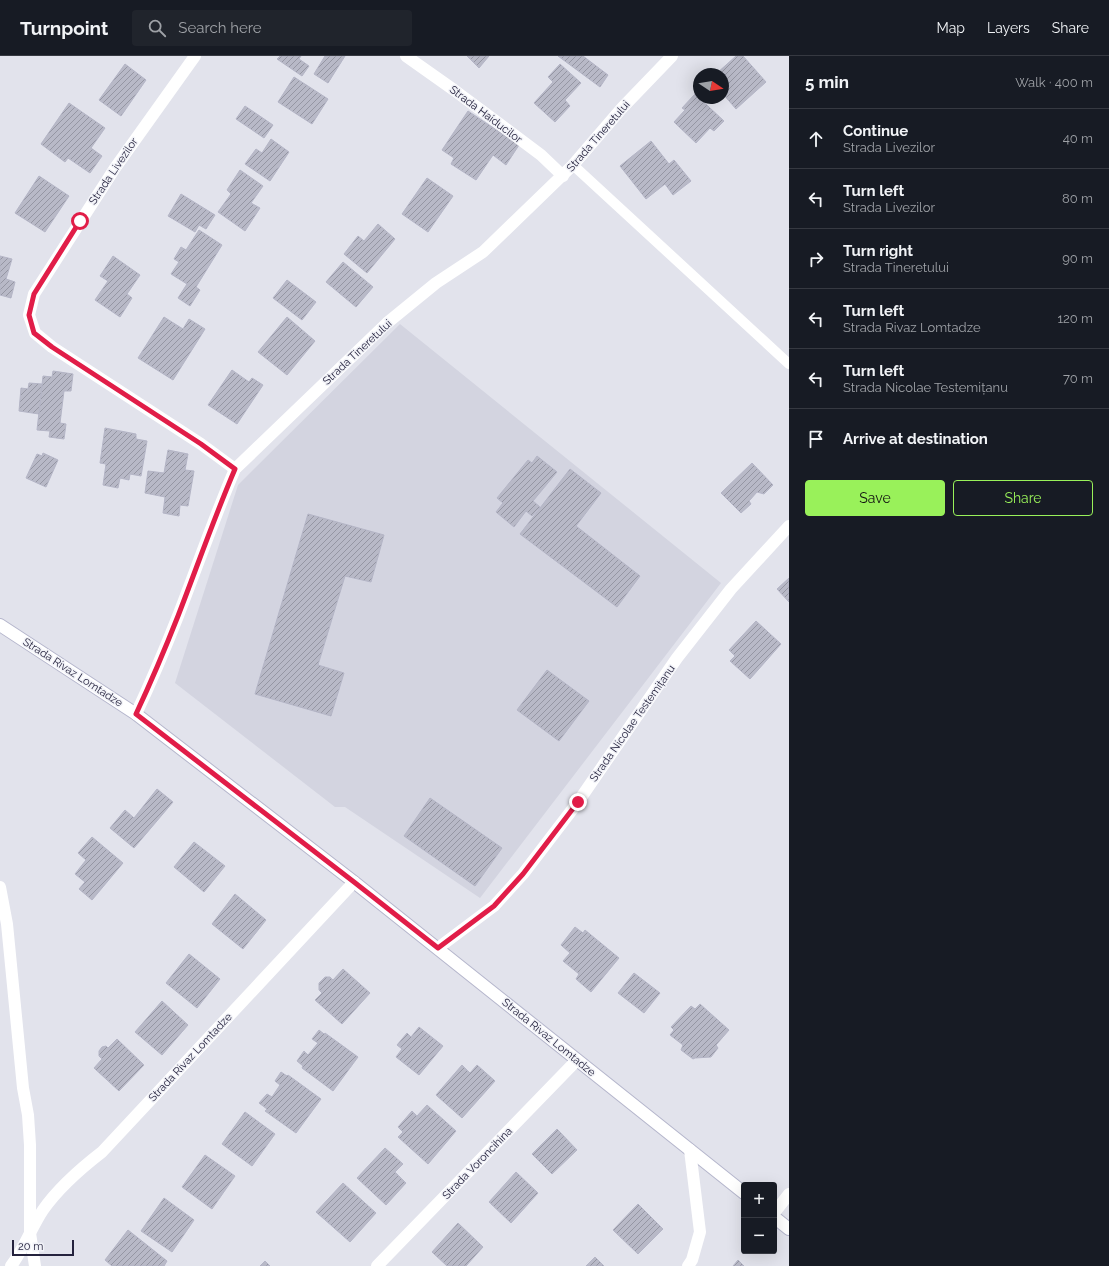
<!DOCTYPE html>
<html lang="en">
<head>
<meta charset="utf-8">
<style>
  body { margin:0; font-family:Raleway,sans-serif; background:#20242c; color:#f1f3f6 }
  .controls { position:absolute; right:12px; bottom:12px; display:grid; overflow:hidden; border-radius:4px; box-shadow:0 4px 16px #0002 }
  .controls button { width:36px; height:36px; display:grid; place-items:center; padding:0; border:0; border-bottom:1px solid #363941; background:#171b24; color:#f1f3f6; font:20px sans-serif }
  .compass { position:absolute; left:693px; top:12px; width:36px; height:36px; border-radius:50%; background:#171b24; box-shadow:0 4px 16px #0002; rotate:102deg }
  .scale { position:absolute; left:12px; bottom:10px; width:62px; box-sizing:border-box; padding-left:4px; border:2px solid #24223d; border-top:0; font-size:11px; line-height:14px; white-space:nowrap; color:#24223d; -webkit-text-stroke:3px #f2f3f8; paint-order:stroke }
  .stop { position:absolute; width:12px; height:12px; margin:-9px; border:3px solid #e11d48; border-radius:50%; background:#fff }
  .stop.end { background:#e11d48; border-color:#fff; box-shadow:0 1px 4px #0008 }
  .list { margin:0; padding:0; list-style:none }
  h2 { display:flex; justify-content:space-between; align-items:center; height:52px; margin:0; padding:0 16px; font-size:17px }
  h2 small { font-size:13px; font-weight:400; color:#9ea1a6 }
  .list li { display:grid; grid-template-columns:26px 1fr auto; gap:12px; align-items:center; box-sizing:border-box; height:60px; padding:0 16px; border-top:1px solid #363941 }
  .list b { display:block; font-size:15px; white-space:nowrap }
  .list p { margin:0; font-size:13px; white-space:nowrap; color:#9ea1a6 }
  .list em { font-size:13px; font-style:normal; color:#9ea1a6 }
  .actions { display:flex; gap:8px; padding:12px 16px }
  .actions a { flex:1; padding:9px 0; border:1px solid #99f15a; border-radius:4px; text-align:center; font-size:14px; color:#99f15a }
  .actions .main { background:#99f15a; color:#111 }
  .icon { flex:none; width:22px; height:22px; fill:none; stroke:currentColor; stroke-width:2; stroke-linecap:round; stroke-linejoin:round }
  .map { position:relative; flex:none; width:789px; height:1210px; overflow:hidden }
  header { display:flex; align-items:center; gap:24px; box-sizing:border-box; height:56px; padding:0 20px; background:#171b24; border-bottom:1px solid #363941 }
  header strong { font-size:19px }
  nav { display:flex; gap:22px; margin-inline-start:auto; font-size:14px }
  .search { width:280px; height:36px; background:#20242c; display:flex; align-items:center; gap:10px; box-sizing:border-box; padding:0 14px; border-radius:4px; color:#9ea1a6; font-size:15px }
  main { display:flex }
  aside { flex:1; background:#171b24 }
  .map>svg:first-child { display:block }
  .built { fill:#d3d4e0 }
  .building { fill:url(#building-hatch); stroke:#b4b5c6 }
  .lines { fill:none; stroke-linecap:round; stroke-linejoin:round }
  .secondary-casing { stroke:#b5b6cc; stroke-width:14 }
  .lane { stroke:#fff; stroke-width:10 }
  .street { stroke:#fff; stroke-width:12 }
  .secondary { stroke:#fff; stroke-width:12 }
  .route { stroke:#e11d48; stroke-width:5 }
  .labels { text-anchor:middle; stroke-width:3; stroke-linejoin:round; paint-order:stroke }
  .street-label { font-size:11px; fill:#24223d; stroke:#f2f3f8 }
</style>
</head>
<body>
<header>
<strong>Turnpoint</strong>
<div class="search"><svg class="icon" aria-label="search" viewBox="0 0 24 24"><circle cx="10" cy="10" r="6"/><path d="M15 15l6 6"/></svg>Search here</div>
<nav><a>Map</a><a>Layers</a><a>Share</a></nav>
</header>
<main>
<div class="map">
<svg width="789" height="1210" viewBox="0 0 789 1210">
  <defs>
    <pattern id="building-hatch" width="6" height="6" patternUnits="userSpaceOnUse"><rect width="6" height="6" fill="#b8b9c7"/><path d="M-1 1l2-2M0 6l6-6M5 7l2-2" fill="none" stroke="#9596a3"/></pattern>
  </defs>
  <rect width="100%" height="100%" fill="#e2e3ec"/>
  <polygon class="built" points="400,268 721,527 480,842 345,751 335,751 175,627 238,429"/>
  <g class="building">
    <polygon points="280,0 301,0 299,3 309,10 302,20 277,3"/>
    <polygon points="325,0 345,0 328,27 314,18"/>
    <polygon points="467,0 489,0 479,12"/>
    <polygon points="558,0 583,0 608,19 600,31"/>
    <polygon points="736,0 743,0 766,26 736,53 723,38 723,18 716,18"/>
    <polygon points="125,8 146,24 121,60 99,44"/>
    <polygon points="560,8 581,27 565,44 570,50 555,66 534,47 553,26 548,21"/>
    <polygon points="294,21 328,43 312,68 278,46"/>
    <polygon points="695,38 724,65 714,75 710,72 696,87 674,66 685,54 682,52"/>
    <polygon points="69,47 105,72 91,92 102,100 90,117 68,102 65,106 41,88"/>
    <polygon points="245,50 273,69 264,82 236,63"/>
    <polygon points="468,55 519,89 506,109 493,99 476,124 451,108 454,102 442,94"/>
    <polygon points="271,83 289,96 270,125 245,108 256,93 262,97"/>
    <polygon points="651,85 669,108 674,104 691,125 673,139 665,128 646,143 620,110"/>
    <polygon points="240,114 263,130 251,147 260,152 245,175 218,156 231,138 227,134"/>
    <polygon points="39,120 69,140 45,176 15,157"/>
    <polygon points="427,122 453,140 428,176 402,158"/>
    <polygon points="181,138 215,159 206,173 199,169 195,176 168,160"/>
    <polygon points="378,168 395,183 367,217 344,198 358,180 364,185"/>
    <polygon points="199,174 222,189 196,231 200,234 190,250 178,242 187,228 171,218 179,206 174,203 181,191 186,194"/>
    <polygon points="0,200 12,203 6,223 15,226 11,242 0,239"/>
    <polygon points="113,200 140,219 127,238 132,242 120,261 95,244 108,225 100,220"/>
    <polygon points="343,206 373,231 356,251 326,226"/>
    <polygon points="287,224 316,246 302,264 273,242"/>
    <polygon points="164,261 183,273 189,263 205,273 173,324 138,302"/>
    <polygon points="287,261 315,285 287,319 258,296"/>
    <polygon points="232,314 249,326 252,322 263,329 237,368 208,349"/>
    <polygon points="53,315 73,318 71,335 64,335 60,367 66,368 64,383 49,381 50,375 37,374 43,320 52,321"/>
    <polygon points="29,327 42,328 39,358 19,355 21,332 28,333"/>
    <polygon points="105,372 136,378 136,383 147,385 141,420 130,418 129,424 120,422 118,432 103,429 106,408 100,407"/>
    <polygon points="168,394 188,398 185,414 194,415 188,450 180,449 179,460 163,457 165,441 145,437 148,415 164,417"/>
    <polygon points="43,397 58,404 46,431 26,422 37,398 42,400"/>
    <polygon points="537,400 557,416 533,445 540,451 532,460 526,455 514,471 496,456 503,447 497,442 528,404 532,407"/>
    <polygon points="752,407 773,429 764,438 757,436 749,445 751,448 741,457 721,437"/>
    <polygon points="570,413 601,437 576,470 640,520 617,551 520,478"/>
    <polygon points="308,458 384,479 371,526 345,520 318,609 344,617 331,660 255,638"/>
    <polygon points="789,522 789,546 777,533"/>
    <polygon points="756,565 781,588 750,623 730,605 735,600 729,594"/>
    <polygon points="547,614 589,645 559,685 517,654"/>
    <polygon points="157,733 173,746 134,792 110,772 125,754 134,762"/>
    <polygon points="430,742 502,792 475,830 404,780"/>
    <polygon points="92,781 123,807 92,844 79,833 85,826 75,818 86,804 78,797"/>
    <polygon points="194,786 225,810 204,836 174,811"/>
    <polygon points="235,838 266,864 243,893 212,868"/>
    <polygon points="575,871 583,877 585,874 619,902 591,936 576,923 579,918 563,905 570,897 561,889"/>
    <polygon points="189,898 220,923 197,952 166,927"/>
    <polygon points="343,913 370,937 342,968 315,944 322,937 319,934 319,927 325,921 330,921 333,924"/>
    <polygon points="634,917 660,937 644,957 618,937"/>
    <polygon points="162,945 188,969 162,999 135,976"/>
    <polygon points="700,948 729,974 716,989 718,992 711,1001 695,1002 693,1003 681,994 683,989 670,979 674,974 671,971 691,950 695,953"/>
    <polygon points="419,971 443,990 419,1019 396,1001 402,993 397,989 407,977 411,981"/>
    <polygon points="319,974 324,978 325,977 358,1001 333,1035 302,1012 303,1010 297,1005 304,995 308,999 318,987 312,983"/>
    <polygon points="117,983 144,1009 119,1035 94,1012 102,1003 99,1000 99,995 102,991 106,990 108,992"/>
    <polygon points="462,1009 470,1017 477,1009 495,1025 462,1062 436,1039"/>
    <polygon points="281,1016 287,1020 288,1019 321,1043 296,1077 265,1055 267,1053 259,1047 267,1038 272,1041 280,1029 275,1025"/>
    <polygon points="427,1049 456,1075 428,1108 398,1081 403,1076 398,1071 412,1055 417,1060"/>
    <polygon points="245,1056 275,1078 252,1110 222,1088"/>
    <polygon points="557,1073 577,1094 552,1118 532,1098"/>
    <polygon points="385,1092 403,1108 395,1116 406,1127 386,1149 357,1122"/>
    <polygon points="205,1099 235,1120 212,1153 182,1131"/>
    <polygon points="516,1116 538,1137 511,1167 489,1146"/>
    <polygon points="343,1127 376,1157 350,1186 316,1156"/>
    <polygon points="164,1142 194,1164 172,1196 141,1175"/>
    <polygon points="638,1148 663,1173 638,1198 613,1174"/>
    <polygon points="458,1167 483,1191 466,1210 447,1210 432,1196"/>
    <polygon points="128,1174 167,1205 164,1210 112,1210 105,1204"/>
    <polygon points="595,1201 604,1210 586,1210"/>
    <polygon points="738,1204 744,1210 733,1210"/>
    <polygon points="265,1205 270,1210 260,1210"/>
  </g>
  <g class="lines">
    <defs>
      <g id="secondary">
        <polyline points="0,569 136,658 354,826 744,1137"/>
        <polyline points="774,1161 789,1173"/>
      </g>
    </defs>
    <use href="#secondary" class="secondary-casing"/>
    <polyline class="lane" points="573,109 789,308"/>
    <g class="street">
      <polyline points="195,0 115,112 34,238 29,259 35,277 52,291 201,388 235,413"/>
      <polyline points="406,0 454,34 541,99 563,120"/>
      <path d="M136,658C151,626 165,593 178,560C197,511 214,462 235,413L387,267L436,227L483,196L573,109L622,52L672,0"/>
      <polyline points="0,831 7,868 23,1032 28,1059 30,1089 30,1177 35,1210"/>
      <polyline points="438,892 494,850 523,818 578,746 677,602 731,533 789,470"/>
      <polyline points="774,1157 789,1138"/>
      <path d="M11,1210C24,1193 31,1172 43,1154C59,1131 80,1113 102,1096L354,826"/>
      <polyline points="377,1210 577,1004"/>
      <polyline points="688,1210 692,1204 700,1176 690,1094"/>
    </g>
    <use href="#secondary" class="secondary"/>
  </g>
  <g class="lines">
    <path class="route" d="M80,165L34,238L29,259L34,277L52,291L201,388L235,413C214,462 197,511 178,560C165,593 151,626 136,658L354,826L438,892L494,850L523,818L578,746"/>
  </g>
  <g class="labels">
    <g class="street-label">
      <text transform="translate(486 58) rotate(37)" y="4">Strada Haiducilor</text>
      <text transform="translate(598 80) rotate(-49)" y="4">Strada Tineretului</text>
      <text transform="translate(113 115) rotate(-56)" y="4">Strada Livezilor</text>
      <text transform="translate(357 296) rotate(-43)" y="4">Strada Tineretului</text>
      <text transform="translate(73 616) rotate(33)" y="4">Strada Rivaz Lomtadze</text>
      <text transform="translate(632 667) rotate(-55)" y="4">Strada Nicolae Testemițanu</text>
      <text transform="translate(549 981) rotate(39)" y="4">Strada Rivaz Lomtadze</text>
      <text transform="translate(190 1001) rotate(-47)" y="4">Strada Rivaz Lomtadze</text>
      <text transform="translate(477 1107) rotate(-46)" y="4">Strada Voroncihina</text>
    </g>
  </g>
</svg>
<div class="controls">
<button>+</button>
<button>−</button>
</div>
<svg class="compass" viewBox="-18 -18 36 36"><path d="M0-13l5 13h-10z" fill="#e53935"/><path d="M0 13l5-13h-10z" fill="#9ea1a6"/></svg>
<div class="scale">20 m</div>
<div class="stop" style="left:80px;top:165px"></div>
<div class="stop end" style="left:578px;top:746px"></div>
</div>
<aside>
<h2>5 min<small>Walk · 400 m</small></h2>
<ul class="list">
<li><svg class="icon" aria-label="ahead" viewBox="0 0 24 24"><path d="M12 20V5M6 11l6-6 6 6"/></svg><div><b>Continue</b><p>Strada Livezilor</p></div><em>40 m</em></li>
<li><svg class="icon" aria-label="left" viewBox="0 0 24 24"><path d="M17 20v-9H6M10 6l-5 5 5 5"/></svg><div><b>Turn left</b><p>Strada Livezilor</p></div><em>80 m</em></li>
<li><svg class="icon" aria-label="right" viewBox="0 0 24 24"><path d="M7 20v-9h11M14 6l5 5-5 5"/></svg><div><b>Turn right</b><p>Strada Tineretului</p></div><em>90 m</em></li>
<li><svg class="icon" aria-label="left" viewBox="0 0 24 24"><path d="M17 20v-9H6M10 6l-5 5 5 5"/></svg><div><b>Turn left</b><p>Strada Rivaz Lomtadze</p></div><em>120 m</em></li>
<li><svg class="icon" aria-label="left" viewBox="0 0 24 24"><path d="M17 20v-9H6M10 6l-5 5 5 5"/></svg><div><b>Turn left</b><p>Strada Nicolae Testemițanu</p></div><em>70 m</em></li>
<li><svg class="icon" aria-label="arrive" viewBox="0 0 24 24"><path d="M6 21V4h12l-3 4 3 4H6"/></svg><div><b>Arrive at destination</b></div></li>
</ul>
<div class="actions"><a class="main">Save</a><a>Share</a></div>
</aside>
</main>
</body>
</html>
